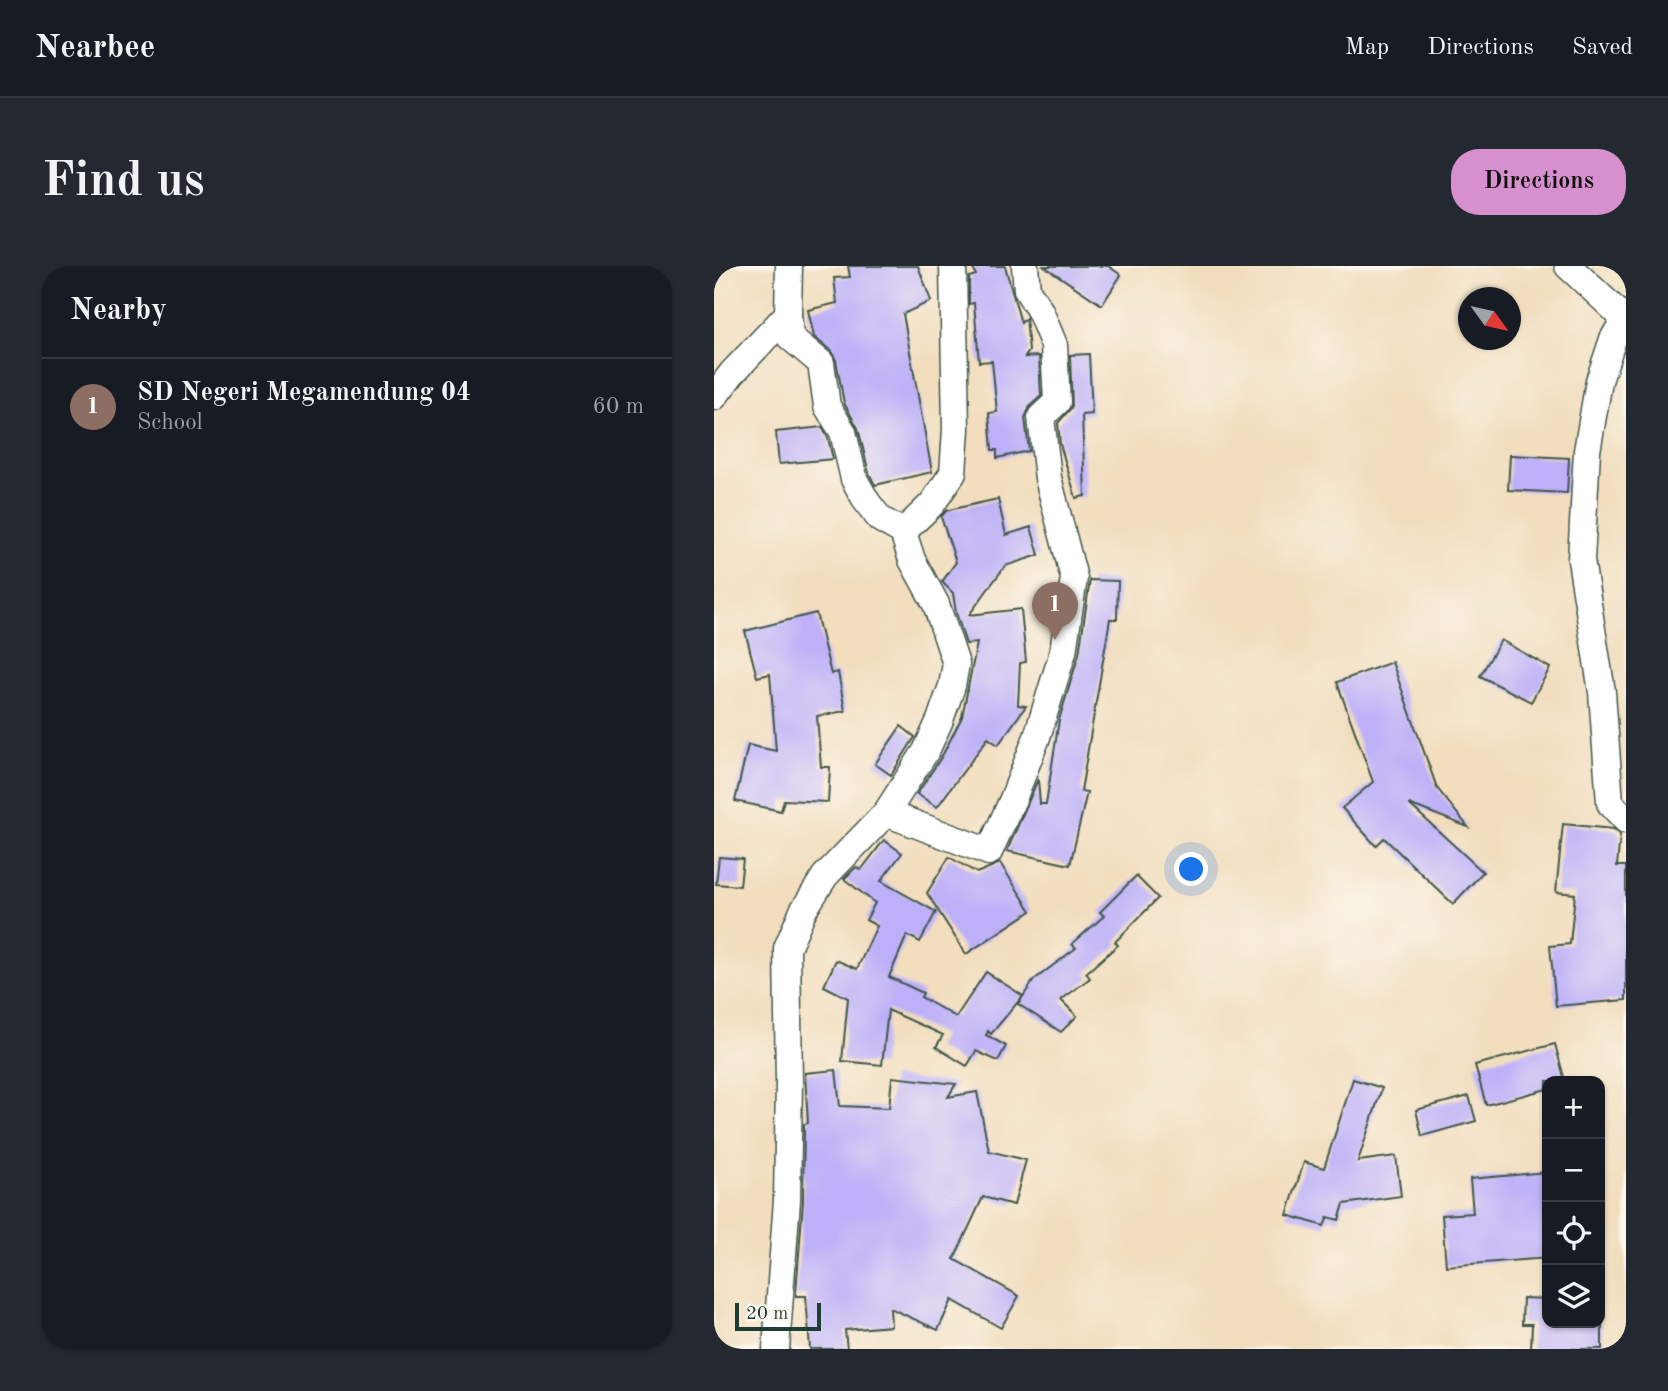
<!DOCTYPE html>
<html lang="en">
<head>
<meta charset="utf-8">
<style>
  body { margin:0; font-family:"Old Standard TT",serif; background:#242831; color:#f1f3f6 }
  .controls { position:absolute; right:21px; bottom:21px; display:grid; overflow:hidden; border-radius:14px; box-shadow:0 2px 5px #0004 }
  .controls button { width:63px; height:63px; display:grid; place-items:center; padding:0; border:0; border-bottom:2px solid #363941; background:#171b24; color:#f1f3f6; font:35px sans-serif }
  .compass { position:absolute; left:744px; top:21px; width:63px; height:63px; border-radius:50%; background:#171b24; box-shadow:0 2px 5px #0004; rotate:123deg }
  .scale { position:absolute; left:21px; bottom:18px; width:86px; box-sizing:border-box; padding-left:7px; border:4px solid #1f3d34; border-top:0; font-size:19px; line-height:24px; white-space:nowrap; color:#1f3d34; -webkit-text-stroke:5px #fbf7ec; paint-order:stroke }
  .you { position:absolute; left:478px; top:604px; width:24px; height:24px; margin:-18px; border:5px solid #fff; border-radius:50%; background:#1a73e8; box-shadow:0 0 0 10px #1a73e833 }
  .badge { display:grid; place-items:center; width:46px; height:46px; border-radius:50%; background:#d690ce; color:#fff; font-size:23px; font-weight:700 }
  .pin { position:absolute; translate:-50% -58px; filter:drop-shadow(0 2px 4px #0008) }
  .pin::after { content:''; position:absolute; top:37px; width:24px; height:21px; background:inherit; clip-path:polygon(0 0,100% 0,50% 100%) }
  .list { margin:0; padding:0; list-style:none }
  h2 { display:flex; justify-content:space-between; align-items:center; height:91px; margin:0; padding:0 28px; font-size:30px }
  h2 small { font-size:23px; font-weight:400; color:#9ea1a6 }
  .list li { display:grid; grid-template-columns:46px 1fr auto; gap:21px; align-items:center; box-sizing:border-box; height:98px; padding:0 28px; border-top:2px solid #363941 }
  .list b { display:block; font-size:26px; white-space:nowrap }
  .list p { margin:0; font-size:23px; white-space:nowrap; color:#9ea1a6 }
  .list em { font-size:23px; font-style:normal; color:#9ea1a6 }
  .icon { flex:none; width:38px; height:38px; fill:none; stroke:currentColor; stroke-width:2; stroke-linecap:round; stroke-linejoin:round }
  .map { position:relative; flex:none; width:912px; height:1083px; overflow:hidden; border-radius:28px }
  header { display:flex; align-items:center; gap:42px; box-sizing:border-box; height:98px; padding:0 35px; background:#171b24; border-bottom:2px solid #363941 }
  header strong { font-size:33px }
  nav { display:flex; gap:38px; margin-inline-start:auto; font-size:24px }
  .intro { display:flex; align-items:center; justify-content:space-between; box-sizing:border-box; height:168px; padding:0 42px }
  h1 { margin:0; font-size:49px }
  .button { padding:18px 32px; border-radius:28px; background:#d690ce; color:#111; font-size:24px; font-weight:700 }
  main { display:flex; gap:42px; padding:0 42px }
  aside { flex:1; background:#171b24; border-radius:28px; box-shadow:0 2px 5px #0004 }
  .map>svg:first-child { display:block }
  .building { fill:#bdb0f8 }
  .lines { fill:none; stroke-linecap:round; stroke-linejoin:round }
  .minor-casing { stroke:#3f5549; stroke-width:29 }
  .minor { stroke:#fff; stroke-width:26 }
</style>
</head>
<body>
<header>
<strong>Nearbee</strong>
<nav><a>Map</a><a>Directions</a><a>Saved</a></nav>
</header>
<div class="intro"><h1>Find us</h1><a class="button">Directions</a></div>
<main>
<aside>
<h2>Nearby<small></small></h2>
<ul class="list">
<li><span class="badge" style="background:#8d6e63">1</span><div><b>SD Negeri Megamendung 04</b><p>School</p></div><em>60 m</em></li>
</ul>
</aside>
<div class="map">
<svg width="912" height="1083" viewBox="0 0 912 1083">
  <rect width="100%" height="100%" fill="#fbf7ec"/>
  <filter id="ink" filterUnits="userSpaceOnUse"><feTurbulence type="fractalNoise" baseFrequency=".0143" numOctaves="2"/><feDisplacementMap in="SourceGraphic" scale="14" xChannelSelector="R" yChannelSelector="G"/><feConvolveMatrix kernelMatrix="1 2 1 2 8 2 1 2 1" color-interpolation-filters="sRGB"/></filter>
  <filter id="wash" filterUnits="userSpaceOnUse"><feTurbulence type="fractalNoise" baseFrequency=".00686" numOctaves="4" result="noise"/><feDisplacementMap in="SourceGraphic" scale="28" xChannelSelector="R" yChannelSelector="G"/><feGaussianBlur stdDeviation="1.57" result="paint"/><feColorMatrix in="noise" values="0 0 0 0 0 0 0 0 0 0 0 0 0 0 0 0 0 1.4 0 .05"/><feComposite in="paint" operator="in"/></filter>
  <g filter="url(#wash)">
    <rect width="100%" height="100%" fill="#f2ddbd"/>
    <g id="blocks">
      <g class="building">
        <polygon points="134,0 204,0 217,35 189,48 218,206 161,219 155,207 144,162 130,137 122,94 117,85 100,71 94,44 123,37 120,12 136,11"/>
        <polygon points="258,0 291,0 307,57 312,52 315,85 311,91 325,90 327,130 316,140 311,152 315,185 283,192 283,184 278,184 275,147 283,146 278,95 265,96 260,37 255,38 255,11 262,9"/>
        <polygon points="330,0 394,0 407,9 388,39"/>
        <polygon points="375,88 378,148 368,149 371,230 362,232 346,178 344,157 358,141 356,89"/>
        <polygon points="108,161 114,172 119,193 65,198 62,166"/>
        <polygon points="796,189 855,192 853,227 794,224"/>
        <polygon points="284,233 292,269 317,261 325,289 291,300 255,349 307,343 312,396 306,397 304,439 312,440 284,479 274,472 223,541 203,528 228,490 248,451 263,377 252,378 242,347 239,327 228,316 242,296 227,251 232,245 239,243"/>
        <polygon points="376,314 404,315 403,353 396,353 367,525 373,526 356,599 293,585 324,513 326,538 332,538 345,454 365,388"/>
        <polygon points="102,347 117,408 124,406 131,445 103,450 107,501 116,501 114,536 70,534 67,545 21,535 34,479 62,485 56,408 43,411 31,365"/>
        <polygon points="787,374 836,402 817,436 766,410"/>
        <polygon points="678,396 723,522 754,561 695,538 769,606 739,638 670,572 662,580 628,542 659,516 623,416"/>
        <polygon points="187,460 201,471 177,509 161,498"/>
        <polygon points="849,558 899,563 906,568 903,600 912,600 912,734 842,740 836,680 856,678 861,628 842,626"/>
        <polygon points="170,574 188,587 167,615 222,646 206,676 193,669 175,711 209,727 207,731 242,751 272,706 309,730 277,768 274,765 272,769 292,780 284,795 262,785 253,800 222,781 229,769 174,744 168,799 128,795 134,732 110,720 122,694 143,703 163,660 152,654 161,637 130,613 142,601 147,604"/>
        <polygon points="5,591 29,593 26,620 2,618"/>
        <polygon points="235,591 263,607 286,597 317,645 252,688 213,627"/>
        <polygon points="422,610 444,632 401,676 404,679 372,707 376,712 347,734 363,750 347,766 304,738 320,714 362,682 358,678 390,650 386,646"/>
        <polygon points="841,778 851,815 833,815 833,823 772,839 761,799"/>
        <polygon points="122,804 126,840 175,842 178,811 242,818 234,831 263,826 275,885 312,894 300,939 269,931 240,993 305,1030 287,1062 238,1034 224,1064 176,1042 177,1060 131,1064 133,1083 96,1083 92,1030 82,1030 82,1027 89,935 90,858 94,857 91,807"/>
        <polygon points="639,813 668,822 644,895 682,890 687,930 630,938 625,954 614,951 610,960 573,949 590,896 610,902"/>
        <polygon points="755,830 762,855 708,870 702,844"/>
        <polygon points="833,906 833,992 732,1000 728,949 759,947 756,913"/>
        <polygon points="809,1032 833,1033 833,1057 888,1057 888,1083 817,1083 818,1058 808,1058"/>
      </g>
    </g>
  </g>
  <g filter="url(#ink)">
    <use href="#blocks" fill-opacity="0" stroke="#3f5549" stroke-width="2"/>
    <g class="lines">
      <defs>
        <g id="minor">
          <polyline points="854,0 912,54"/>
          <polyline points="912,51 899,73 885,115 873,185 867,294 888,426 896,537 912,554"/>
          <polyline points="0,131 18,107 74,48 75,0"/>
          <polyline points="189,266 218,238 239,207 242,163 239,0"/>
          <polyline points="172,547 275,586 299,533 323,471 349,386 360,312 334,212 327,151 343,136 340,79 326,45 313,24 311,0"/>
          <polyline points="62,1083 73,934 75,816 73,682 89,645 111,610 172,547 212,485 226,454 238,420 242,398 222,338 198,294 189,266 166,253 153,236 140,213 129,166 113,140 107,97 76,71 74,48"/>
        </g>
      </defs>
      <use href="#minor" class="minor-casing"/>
      <use href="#minor" class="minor"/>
    </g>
  </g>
</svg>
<div class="controls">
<button>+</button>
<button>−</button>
<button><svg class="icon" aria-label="locate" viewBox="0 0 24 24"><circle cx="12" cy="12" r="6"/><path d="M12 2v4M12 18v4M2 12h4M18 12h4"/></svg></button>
<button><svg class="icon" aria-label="layers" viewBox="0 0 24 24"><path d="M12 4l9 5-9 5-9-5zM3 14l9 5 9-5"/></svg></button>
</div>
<svg class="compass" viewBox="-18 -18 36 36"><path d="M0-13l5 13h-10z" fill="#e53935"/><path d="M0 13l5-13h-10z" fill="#9ea1a6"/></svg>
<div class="scale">20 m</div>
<div class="you"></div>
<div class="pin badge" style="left:341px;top:374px;background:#8d6e63">1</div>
</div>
</main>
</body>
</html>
